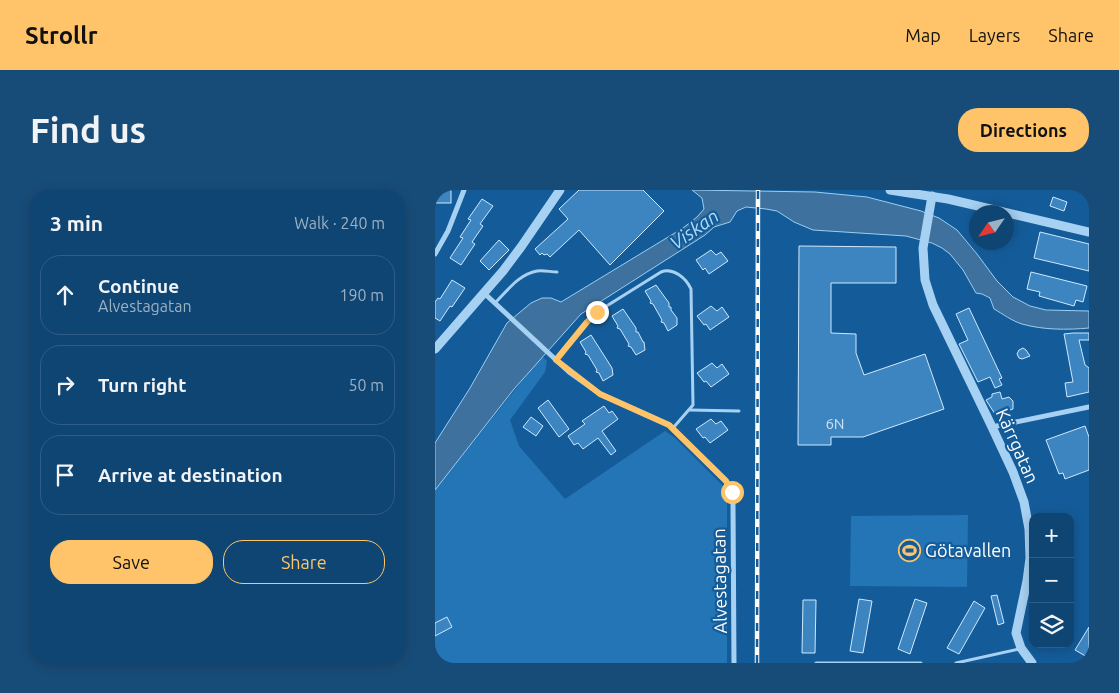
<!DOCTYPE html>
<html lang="en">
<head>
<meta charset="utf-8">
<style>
  body { margin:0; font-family:Ubuntu,sans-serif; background:#184c78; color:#f1f3f6 }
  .controls { position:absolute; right:15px; bottom:15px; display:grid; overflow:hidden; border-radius:10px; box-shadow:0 2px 12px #0003 }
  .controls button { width:45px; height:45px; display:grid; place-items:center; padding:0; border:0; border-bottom:1px solid #2f5d85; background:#0f4573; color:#f1f3f6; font:25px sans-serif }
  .compass { position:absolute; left:534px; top:15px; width:45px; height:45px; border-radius:50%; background:#0f4573; box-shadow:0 2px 12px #0003; rotate:235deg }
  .stop { position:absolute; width:15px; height:15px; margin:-11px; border:4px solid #ffc469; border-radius:50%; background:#fff }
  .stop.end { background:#ffc469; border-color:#fff; box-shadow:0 1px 5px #0008 }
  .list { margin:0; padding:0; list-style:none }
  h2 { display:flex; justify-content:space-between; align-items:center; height:65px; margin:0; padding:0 20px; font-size:21px }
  h2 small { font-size:16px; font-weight:400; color:#9bb1c4 }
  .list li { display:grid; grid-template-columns:32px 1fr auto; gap:15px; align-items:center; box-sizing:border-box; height:80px; margin:0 10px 10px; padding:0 10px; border:1px solid #2f5d85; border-radius:20px }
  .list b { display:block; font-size:19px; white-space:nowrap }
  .list p { margin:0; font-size:16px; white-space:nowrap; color:#9bb1c4 }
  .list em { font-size:16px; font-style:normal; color:#9bb1c4 }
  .actions { display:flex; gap:10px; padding:15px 20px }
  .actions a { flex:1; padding:11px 0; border:1px solid #ffc469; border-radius:20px; text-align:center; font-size:18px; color:#ffc469 }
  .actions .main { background:#ffc469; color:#111 }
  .icon { flex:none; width:28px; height:28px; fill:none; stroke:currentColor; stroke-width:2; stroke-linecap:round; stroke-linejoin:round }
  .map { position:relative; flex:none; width:654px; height:473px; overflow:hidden; border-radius:20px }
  header { display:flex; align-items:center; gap:30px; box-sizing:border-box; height:70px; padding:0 25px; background:#ffc469; color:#111 }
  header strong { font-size:24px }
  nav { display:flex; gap:28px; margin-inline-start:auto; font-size:18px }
  .intro { display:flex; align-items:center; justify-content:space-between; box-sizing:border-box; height:120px; padding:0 30px }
  h1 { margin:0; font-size:35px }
  .button { padding:12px 22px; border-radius:20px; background:#ffc469; color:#111; font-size:18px; font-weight:700 }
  main { display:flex; gap:30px; padding:0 30px }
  aside { flex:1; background:#0f4573; border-radius:20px; box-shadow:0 2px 12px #0003 }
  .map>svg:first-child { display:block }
  .green { fill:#2375b6 }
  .water { fill:#3e719d; stroke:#99cef6 }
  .building { fill:#3d85c1; stroke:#cfe8fd }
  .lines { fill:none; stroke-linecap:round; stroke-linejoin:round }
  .service { stroke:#a7d1f3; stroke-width:3 }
  .minor { stroke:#a7d1f3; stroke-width:5 }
  .tertiary { stroke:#a7d1f3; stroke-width:9 }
  .rail-casing { stroke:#fff; stroke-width:4.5 }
  .rail { stroke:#145c99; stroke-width:2.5; stroke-dasharray:8; stroke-linecap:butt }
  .route { stroke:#ffc469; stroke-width:6 }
  .labels { text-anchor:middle; stroke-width:4.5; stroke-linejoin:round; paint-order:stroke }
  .number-label { font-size:15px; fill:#cee0f0 }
  .street-label { font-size:18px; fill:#fff; stroke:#145c99 }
  .poi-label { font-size:18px; fill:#fff; stroke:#145c99; text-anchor:start }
  .water-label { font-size:19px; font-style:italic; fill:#b3dbf9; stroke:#145c99 }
</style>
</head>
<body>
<header>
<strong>Strollr</strong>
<nav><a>Map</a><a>Layers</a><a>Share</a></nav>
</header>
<div class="intro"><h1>Find us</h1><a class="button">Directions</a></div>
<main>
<aside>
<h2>3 min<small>Walk · 240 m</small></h2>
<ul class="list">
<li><svg class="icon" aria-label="ahead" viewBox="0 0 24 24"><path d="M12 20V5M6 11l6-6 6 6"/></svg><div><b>Continue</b><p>Alvestagatan</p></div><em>190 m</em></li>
<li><svg class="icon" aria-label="right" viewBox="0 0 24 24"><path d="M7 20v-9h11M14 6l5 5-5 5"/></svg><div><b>Turn right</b></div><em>50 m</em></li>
<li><svg class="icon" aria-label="arrive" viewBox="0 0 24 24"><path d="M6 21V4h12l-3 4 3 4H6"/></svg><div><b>Arrive at destination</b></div></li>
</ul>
<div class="actions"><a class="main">Save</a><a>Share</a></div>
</aside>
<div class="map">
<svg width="654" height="473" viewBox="0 0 654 473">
  <rect width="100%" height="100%" fill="#145c99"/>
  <g class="green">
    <polygon points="107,166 112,171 110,182 75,230 84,256 130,309 230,241 240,248 287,295 292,305 292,473 0,473 0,300"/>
    <polygon points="533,325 532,397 415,396 416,326"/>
  </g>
  <path class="water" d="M257,0L380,2L432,7L486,21L504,28L522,40L542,64L562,91L578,107L595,116L611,120L654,121V138C632,140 608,140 587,134C577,131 568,124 559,119L555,108L547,104L541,103L528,80L515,64L507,58L497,53L471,46L378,40L359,32L342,21L331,19L311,17L302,21L295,32L279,37L270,45L146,124L79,199L0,300V253L35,198L72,133L96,113L107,108H116L126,112L248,38L262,27L269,19L267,8Z"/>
  <g class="building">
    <rect x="0" y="0" width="16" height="13"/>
    <polygon points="144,0 208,0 229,21 175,75 144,40 115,67 112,64 109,65 107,63 105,65 100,59 133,29 124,19"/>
    <polygon points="618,7 632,12 629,21 615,16"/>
    <polygon points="47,9 58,16 45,34 48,36 37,52 40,54 26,75 15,68 28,48 25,47 36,30 33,29"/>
    <polygon points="605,42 654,54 654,81 599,68"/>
    <polygon points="64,50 74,60 54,80 45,71"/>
    <polygon points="364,56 461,57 461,93 396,93 396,143 421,144 421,163 429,185 490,164 509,219 428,247 396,247 396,255 363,255"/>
    <polygon points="276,60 281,65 286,62 293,71 274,84 270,78 268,80 261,70"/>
    <polygon points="596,82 652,96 648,112 641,110 639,116 604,106 605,102 592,99"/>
    <polygon points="17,90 30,98 17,117 15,116 5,131 0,128 0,112 3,108 5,109"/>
    <polygon points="221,95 234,113 234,117 236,117 236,120 242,128 242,135 233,141 229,133 226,132 227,130 218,114 215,113 216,111 210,101"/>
    <polygon points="276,116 282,121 287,117 294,127 275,140 271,134 269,135 262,126"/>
    <polygon points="534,118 567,188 564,189 567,195 560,198 555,187 543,192 524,154 533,150 521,124"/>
    <polygon points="188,119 201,138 201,142 203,142 208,152 209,152 210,160 201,165 196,157 193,156 194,154 185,139 182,138 183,136 177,126"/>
    <polygon points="638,143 654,143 654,150 644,150 650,175 654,178 654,202 632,207 630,193 638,192 629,144"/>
    <polygon points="156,145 177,178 178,185 168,191 164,183 161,182 162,180 153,165 150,164 151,162 145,152"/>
    <polygon points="588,158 591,160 595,166 587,169 584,168 582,164 584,160"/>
    <polygon points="277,173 282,178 287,174 294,184 276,197 271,191 269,192 262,183"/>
    <polygon points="565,202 567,209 574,207 578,211 578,219 560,224 551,210 557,207 557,204"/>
    <polygon points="113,210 134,239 124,247 103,218"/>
    <polygon points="169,216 174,223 177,221 183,229 167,241 181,261 176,265 163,248 148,259 143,253 139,255 133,246 150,234 147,231"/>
    <polygon points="96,227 108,236 101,246 88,237"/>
    <polygon points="276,229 281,234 286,231 293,240 275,253 270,247 268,248 261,239"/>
    <polygon points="650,236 654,247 654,280 630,289 628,283 624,284 611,250"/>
    <polygon points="562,405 569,433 563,435 556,406"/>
    <polygon points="424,409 437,411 428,463 415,461"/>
    <polygon points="480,409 492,413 475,464 463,459"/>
    <polygon points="368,410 381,410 380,463 367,463"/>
    <polygon points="539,411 550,418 524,464 512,458"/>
    <polygon points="12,427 17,437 0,446 0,433"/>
    <polygon points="654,437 654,468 640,460"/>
  </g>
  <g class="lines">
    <g class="service">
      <path d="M60,113C72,101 84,84 102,81C108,80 116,82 122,82"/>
      <path d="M121,170L152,132L162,122L226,82C238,77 251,88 256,99L258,215L238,238"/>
      <polyline points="255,220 304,221"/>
      <polyline points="381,473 486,473"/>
      <polyline points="521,473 584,459"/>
    </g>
    <g class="minor">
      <polyline points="651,0 654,1"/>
      <polyline points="0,64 13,41 29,0"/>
      <polyline points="49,103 134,182 165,204 234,235 291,291 297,302 298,315 299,473"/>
      <polyline points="557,237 654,217"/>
    </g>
    <g class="tertiary">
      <polyline points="455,0 513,9 654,42"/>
      <polyline points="497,6 488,58 490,90 498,115 557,237 578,282 589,312 594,339 595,368 592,391 581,443 586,458 597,473"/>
      <polyline points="0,159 68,81 86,57 125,0"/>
    </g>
    <defs>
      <polyline id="rail" points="322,473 323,0"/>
    </defs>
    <use href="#rail" class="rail-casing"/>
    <use href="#rail" class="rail"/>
  </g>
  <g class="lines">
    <polyline class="route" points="162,122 152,132 121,170 165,204 234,235 291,291 297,302"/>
  </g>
  <defs>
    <symbol id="stadium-ring" viewBox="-11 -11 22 22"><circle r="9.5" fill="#145c99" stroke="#ffc469" stroke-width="1.5"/><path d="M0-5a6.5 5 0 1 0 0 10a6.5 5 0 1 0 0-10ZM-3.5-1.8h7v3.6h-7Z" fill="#ffc469"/></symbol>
  </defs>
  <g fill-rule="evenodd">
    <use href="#stadium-ring" x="462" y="348" width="25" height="25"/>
  </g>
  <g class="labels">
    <g class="number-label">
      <text x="400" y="239">6N</text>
    </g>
    <g class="street-label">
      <text transform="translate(582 256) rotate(66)" y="6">Kärrgatan</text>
      <text transform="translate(285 391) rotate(-91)" y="6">Alvestagatan</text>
    </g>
    <g class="poi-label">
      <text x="490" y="367">Götavallen</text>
    </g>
    <g class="water-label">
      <text transform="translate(259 39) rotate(-35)" y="7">Viskan</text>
    </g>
  </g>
</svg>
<div class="controls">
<button>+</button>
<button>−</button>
<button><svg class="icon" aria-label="layers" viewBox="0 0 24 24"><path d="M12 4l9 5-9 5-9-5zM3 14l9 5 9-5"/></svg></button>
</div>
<svg class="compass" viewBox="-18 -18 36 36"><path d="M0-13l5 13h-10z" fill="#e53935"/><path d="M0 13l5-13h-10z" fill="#9bb1c4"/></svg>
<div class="stop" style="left:297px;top:302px"></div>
<div class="stop end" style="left:162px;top:122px"></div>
</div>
</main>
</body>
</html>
